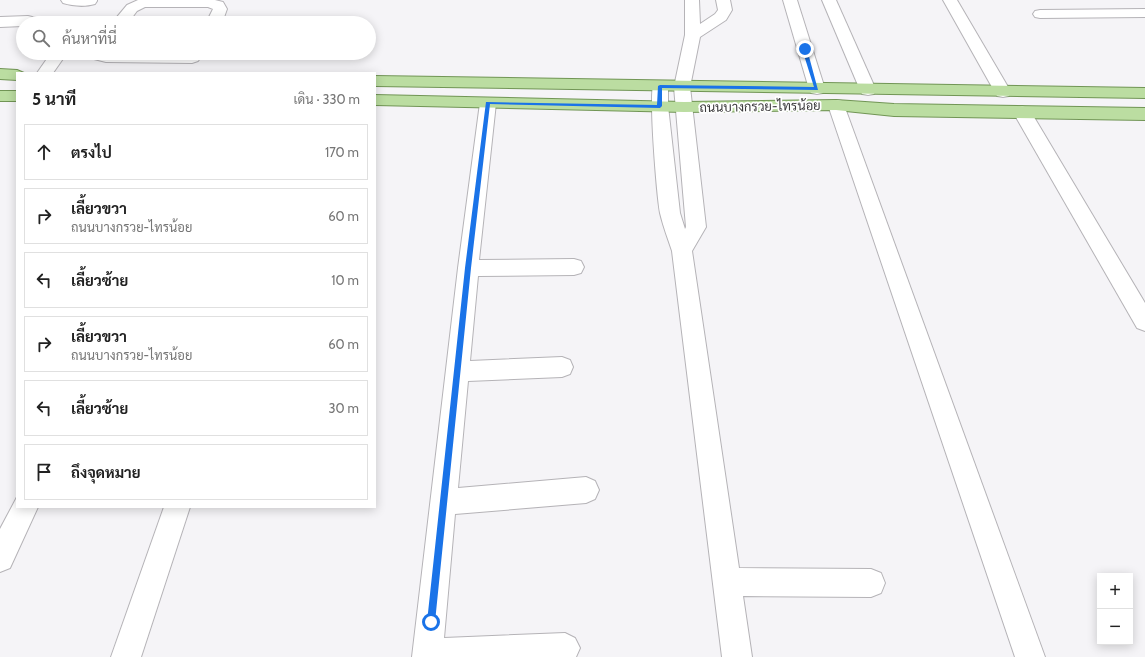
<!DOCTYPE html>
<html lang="th">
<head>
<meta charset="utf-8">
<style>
  body { margin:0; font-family:Cabin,Sarabun,sans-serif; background:#f2f2f2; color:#222 }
  .controls { position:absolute; right:12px; bottom:12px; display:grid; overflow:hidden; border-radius:0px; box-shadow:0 2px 10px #0003 }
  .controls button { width:36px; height:36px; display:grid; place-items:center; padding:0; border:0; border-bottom:1px solid #e0e0e0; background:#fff; color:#222; font:20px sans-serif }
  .stop { position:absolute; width:12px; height:12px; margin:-9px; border:3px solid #1a73e8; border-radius:50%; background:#fff }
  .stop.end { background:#1a73e8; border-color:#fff; box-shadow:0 1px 4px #0008 }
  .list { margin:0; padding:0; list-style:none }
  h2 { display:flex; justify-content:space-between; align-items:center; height:52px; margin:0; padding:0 16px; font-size:17px }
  h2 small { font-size:13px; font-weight:400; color:#767676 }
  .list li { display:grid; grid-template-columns:26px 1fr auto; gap:12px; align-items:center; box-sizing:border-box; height:56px; margin:0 8px 8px; padding:0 8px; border:1px solid #e0e0e0; border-radius:0px }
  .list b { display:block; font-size:15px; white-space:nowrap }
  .list p { margin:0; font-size:13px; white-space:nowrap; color:#767676 }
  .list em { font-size:13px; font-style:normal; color:#767676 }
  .icon { flex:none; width:22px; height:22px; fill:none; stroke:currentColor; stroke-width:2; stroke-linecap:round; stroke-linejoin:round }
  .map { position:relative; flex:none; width:1145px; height:657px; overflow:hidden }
  .search { position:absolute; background:#fff; box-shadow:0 2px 10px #0003; left:16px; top:16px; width:360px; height:44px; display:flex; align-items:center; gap:10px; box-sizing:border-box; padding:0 14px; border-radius:22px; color:#767676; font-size:15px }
  .panel { position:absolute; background:#fff; box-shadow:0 2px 10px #0003; left:16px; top:72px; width:360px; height:436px; border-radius:0px }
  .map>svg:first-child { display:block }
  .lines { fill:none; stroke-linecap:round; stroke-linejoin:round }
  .minor-casing { stroke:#b5b3b7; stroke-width:2 }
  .major-casing { stroke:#719555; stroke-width:2 }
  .minor { fill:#fff; fill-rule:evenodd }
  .major { fill:#bbdda1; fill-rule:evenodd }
  .route { fill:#1a73e8 }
  .labels { text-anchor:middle; stroke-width:3.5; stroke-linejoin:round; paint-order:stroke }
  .far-street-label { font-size:13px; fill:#3b3a3c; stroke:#fff }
</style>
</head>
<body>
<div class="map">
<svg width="1145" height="657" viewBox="0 0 1145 657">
  <rect width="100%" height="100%" fill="#f5f4f7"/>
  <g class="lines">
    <defs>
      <g id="minor">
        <path d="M61,0H97V1L95,4C85,7 73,6 63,3Z"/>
        <polygon points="138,0 215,0 223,2 227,9 222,23 206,23 213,9 208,7 145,7 137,11 128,23 112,23 127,5"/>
        <path d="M685,0H699L700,24L715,14L718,10L716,0H730L732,10L726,20L700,37L690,87L706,227L692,251L739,568L871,569L881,573L885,583L881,593L871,597L743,596L752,657H722L672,251C668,239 663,226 660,213C657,196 648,92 654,82L660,81L666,82L668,86V106L680,213L685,229L686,227L674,87L685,35Z"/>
        <polygon points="783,0 797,0 825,89 823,93 817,94 811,93 809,89"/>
        <polygon points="822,0 836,0 876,90 874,94 868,95 862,94 860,90"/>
        <polygon points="943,0 957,0 1011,92 1009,96 1003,97 997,96"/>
        <polygon points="1145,9 1145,17 1040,18 1035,17 1033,14 1035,11 1040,10"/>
        <polygon points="28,16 45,20 48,23 23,23 23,26 0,27 0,17"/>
        <polygon points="51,53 67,53 53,73 37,73"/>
        <polygon points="89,53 192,53 198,55 200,58 198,61 192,63 106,62 94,59"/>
        <polygon points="488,98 494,99 496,103 479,260 574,259 581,261 584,267 581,273 574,275 478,276 470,361 562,357 570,360 573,367 570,374 562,377 468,381 458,488 586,477 595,481 599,490 595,499 586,503 455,514 444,638 565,633 575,638 580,648 576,657 412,657 458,268 480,103 482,99"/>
        <polygon points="836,100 842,101 844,105 1045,657 1015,657 828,105 830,101"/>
        <polygon points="1022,106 1028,108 1031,112 1145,303 1145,331 1137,328 1013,112 1016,108"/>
        <polygon points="17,497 17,507 38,507 10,568 0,572 0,529"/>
        <polygon points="164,507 190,507 141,657 111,657"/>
      </g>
      <g id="major">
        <polygon points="0,69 17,70 24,73 17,73 17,80 0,79"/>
        <polygon points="375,76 1145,88 1145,98 375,86"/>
        <rect x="0" y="91" width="17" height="10"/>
        <polygon points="375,95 684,102 836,100 894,104 1145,108 1145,120 894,116 836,110 684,112 375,105"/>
      </g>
    </defs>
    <use href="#minor" class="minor-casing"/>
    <use href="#major" class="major-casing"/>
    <use href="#minor" class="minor"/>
    <use href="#major" class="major"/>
  </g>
  <polygon class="route" points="805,47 807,49 818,90 662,88 662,106 660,108 490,104 471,268 435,622 434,625 428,625 427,622 465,268 486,102 657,105 658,86 660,85 814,87 802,49"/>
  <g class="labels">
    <g class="far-street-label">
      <text transform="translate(760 106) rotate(-1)" y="5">ถนนบางกรวย-ไทรน้อย</text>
    </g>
  </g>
</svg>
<div class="controls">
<button>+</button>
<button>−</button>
</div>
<div class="stop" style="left:431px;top:622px"></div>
<div class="stop end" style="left:805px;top:49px"></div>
<div class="search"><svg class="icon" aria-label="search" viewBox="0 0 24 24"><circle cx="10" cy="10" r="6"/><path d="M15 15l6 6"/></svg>ค้นหาที่นี่</div>
<section class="panel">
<h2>5 นาที<small>เดิน · 330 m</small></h2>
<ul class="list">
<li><svg class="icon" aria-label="ahead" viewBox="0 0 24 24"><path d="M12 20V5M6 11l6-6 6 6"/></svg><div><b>ตรงไป</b></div><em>170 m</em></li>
<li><svg class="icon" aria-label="right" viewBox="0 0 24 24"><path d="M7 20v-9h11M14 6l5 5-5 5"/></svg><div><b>เลี้ยวขวา</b><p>ถนนบางกรวย-ไทรน้อย</p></div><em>60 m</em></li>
<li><svg class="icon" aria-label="left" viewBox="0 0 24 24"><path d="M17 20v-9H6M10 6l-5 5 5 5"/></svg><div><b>เลี้ยวซ้าย</b></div><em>10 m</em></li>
<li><svg class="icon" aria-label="right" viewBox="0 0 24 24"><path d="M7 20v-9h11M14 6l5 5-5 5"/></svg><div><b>เลี้ยวขวา</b><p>ถนนบางกรวย-ไทรน้อย</p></div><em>60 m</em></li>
<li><svg class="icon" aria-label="left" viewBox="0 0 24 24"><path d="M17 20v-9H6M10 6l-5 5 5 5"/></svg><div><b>เลี้ยวซ้าย</b></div><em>30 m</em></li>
<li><svg class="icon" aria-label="arrive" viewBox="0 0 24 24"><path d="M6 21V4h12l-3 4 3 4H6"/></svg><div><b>ถึงจุดหมาย</b></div></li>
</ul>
</section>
</div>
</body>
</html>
